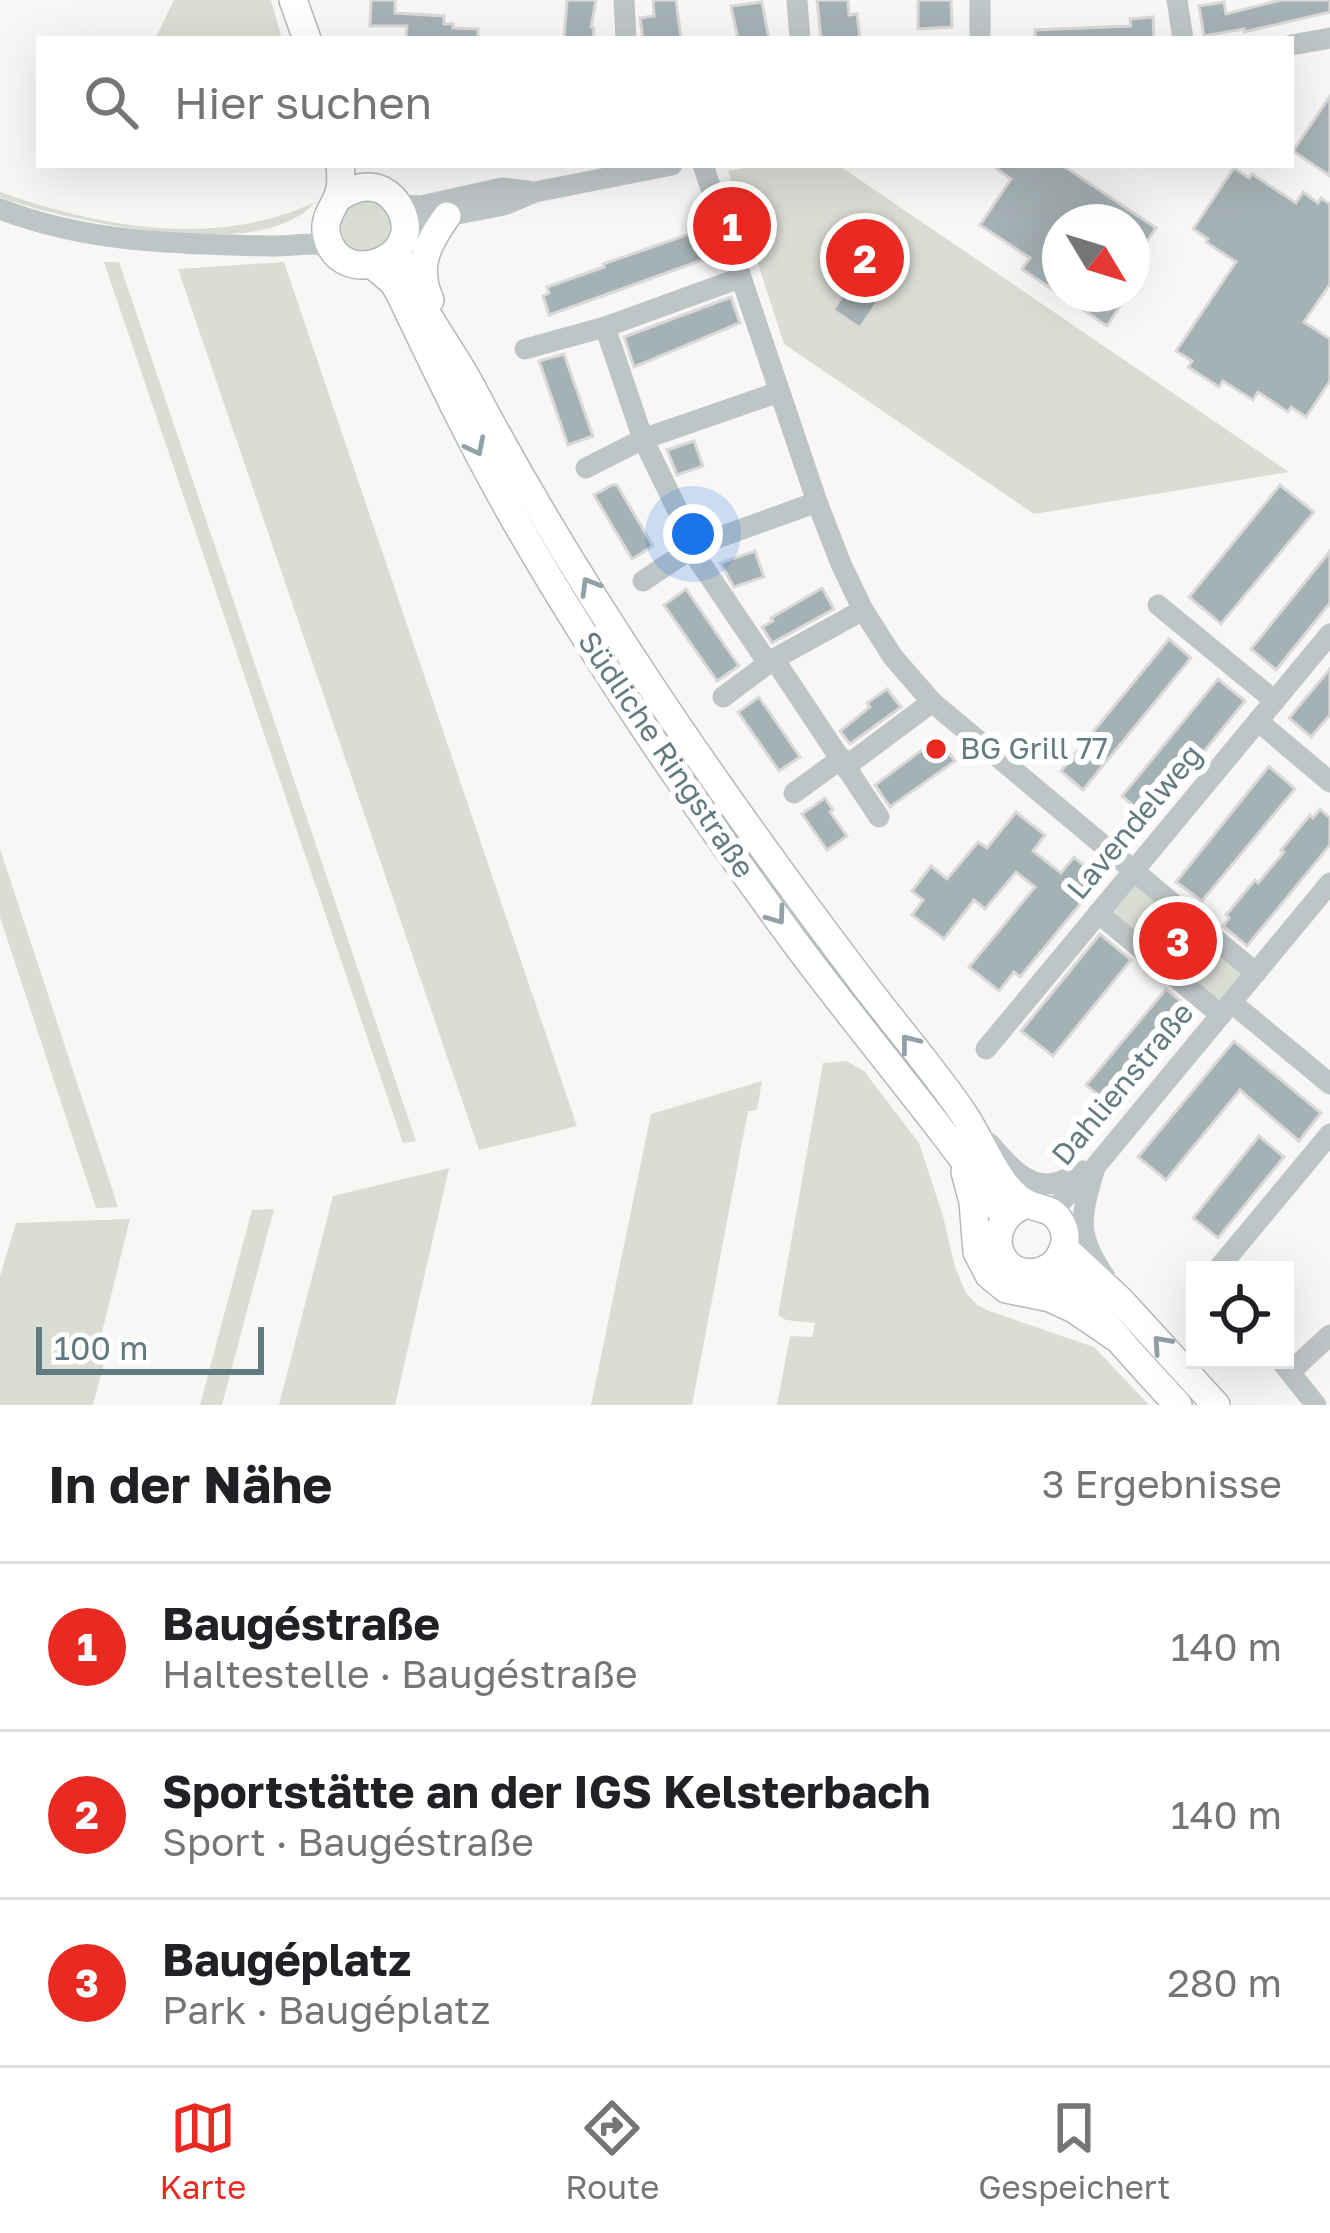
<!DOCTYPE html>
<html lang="de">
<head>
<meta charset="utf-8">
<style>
  body { margin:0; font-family:"Golos Text",sans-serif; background:#f6f6f6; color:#202124 }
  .controls { position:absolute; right:36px; bottom:36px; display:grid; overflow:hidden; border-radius:0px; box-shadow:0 12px 48px #0002 }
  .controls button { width:108px; height:108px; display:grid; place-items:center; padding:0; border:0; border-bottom:3px solid #e0e0e0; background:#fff; color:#202124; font:60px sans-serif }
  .compass { position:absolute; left:1042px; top:204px; width:108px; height:108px; border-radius:50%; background:#fff; box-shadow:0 12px 48px #0002; rotate:128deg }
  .scale { position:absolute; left:36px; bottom:30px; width:228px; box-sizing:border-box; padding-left:12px; border:6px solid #627a81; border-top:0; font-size:33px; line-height:42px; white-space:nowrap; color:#627a81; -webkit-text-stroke:9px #fff; paint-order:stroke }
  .you { position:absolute; left:693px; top:534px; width:42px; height:42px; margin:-30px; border:9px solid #fff; border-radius:50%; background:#1a73e8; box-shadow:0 0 0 18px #1a73e833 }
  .badge { display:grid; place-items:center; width:78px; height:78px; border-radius:50%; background:#e92a23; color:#fff; font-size:39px; font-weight:700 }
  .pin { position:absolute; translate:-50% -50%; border:6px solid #fff; box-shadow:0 3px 12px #0006 }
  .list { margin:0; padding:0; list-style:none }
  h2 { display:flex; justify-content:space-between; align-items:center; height:156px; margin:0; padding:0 48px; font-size:51px }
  h2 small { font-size:39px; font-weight:400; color:#757577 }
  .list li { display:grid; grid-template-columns:78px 1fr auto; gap:36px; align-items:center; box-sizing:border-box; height:168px; padding:0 48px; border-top:3px solid #e0e0e0 }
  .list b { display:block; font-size:45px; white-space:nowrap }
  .list p { margin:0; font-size:39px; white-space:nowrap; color:#757577 }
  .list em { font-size:39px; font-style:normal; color:#757577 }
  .icon { flex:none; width:66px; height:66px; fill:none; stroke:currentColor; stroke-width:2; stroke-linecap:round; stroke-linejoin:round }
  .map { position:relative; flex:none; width:1330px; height:1405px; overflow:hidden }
  .search { position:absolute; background:#fff; box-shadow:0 12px 48px #0002; left:36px; right:36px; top:36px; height:132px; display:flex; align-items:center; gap:30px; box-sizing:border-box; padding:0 42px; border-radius:0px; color:#757577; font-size:45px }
  .sheet { height:660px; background:#fff }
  nav { display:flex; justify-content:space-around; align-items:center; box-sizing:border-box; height:168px; border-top:3px solid #e0e0e0; background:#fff; font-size:33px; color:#757577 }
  nav a { display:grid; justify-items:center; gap:6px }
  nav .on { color:#e92a23 }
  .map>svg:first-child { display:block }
  .green { fill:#d9ddd4 }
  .building { fill:#a5b2b5; stroke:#dad9d7; stroke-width:3 }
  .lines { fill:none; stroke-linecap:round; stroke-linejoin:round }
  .major-casing { stroke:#b2b9bc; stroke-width:30 }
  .minor { stroke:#bec5c7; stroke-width:21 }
  .major { stroke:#fff; stroke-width:27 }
  .oneway { stroke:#91a2a7 }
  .poi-dot { fill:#e92a23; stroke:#fff; stroke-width:4.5 }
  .labels { text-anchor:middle; stroke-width:12; stroke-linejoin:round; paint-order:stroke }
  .poi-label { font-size:30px; fill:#627a81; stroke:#fff; text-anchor:start }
  .street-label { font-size:30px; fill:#627a81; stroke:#fff }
</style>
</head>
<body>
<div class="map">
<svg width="1330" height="1405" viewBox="0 0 1330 1405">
  <rect width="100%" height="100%" fill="#f8f7f5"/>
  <g class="green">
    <polygon points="174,0 271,0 282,39 155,39"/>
    <polygon points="763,165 838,165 1289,472 1034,514 784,344 728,171"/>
    <path d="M0,192C98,227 217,249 315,202C262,265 77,222 7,200L0,197Z"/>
    <polygon points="362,196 390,207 396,235 365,259 338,244 337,212"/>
    <polygon points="104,262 119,262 416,1141 403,1143"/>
    <polygon points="284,262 577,1126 479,1150 178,269"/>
    <polygon points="0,849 118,1207 96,1208 0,917"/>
    <polygon points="1143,868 1255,962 1213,1013 1101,920"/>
    <polygon points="846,1061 864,1071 919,1143 943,1216 955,1267 966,1293 977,1305 989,1311 1094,1347 1149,1405 777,1405 790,1336 812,1337 815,1323 786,1320 778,1315 823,1063"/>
    <polygon points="762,1081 757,1110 748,1111 692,1405 591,1405 651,1114"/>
    <polygon points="449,1168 395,1405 279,1405 333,1196"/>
    <polygon points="274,1209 222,1405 200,1405 252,1210"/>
    <polygon points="130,1219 101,1336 107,1352 93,1405 0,1405 0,1276 16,1223"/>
  </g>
  <g class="building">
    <polygon points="371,0 395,0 395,13 444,16 444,24 453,24 453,28 478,29 478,39 406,39 407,26 370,26"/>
    <polygon points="567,0 596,0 591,27 594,28 593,39 564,39"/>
    <polygon points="653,0 676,0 681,38 643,39 640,18 654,16"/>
    <polygon points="817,0 848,0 849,15 857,14 860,39 821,39"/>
    <polygon points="918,0 951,0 952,27 918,29"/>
    <polygon points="1281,0 1330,0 1330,12 1244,32 1244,29 1204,36 1199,6 1224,2 1226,14"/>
    <polygon points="762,2 769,39 738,39 731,6"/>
    <polygon points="1153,17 1154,39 1035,39 1035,30 1131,26 1130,19"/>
    <polygon points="1330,96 1330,176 1293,151"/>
    <polygon points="991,165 1062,165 1156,228 1136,257 1148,264 1132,288 1132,222 1060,222 1060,294 1128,294 1107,326 1022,269 1030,258 980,225 1011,179"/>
    <polygon points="1234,168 1249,178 1252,174 1296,203 1303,192 1318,203 1321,198 1330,204 1330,284 1304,322 1330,339 1330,381 1306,417 1291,407 1288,412 1258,392 1253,400 1223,381 1219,387 1188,367 1192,361 1176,351 1236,262 1206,242 1208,239 1193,229"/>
    <polygon points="701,230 711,257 549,315 543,296 549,293 547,287 604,267 603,264"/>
    <polygon points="882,237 909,255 860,328 833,310"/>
    <polygon points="731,297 740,323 634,367 624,337"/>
    <polygon points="564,354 593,436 568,445 539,361"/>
    <polygon points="694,441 703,466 677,475 667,450"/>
    <polygon points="612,485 617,485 653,546 632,559 594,495"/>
    <polygon points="1280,485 1314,512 1221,624 1189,597"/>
    <polygon points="755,551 764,577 734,587 720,563"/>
    <polygon points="1330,551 1330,603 1276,670 1251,649"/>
    <polygon points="822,588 834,609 772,643 762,627 773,621 771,618"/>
    <polygon points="686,589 739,666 717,681 664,605"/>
    <polygon points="1169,639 1191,658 1083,790 1061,771"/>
    <polygon points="1330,669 1330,715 1311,737 1289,718"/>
    <polygon points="1218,679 1245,701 1149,819 1122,796"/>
    <polygon points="887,689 901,707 850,744 840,731 870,707 867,703"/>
    <polygon points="759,697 800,757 779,771 738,712"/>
    <polygon points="938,738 955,761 890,807 875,785"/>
    <polygon points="1269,766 1295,789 1202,901 1176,882"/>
    <polygon points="825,798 833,810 830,812 847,836 827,850 802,814"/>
    <polygon points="1320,809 1330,818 1330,845 1247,946 1223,926 1229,918 1226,915 1255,880 1258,883 1284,852 1281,850 1310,815 1313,818"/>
    <polygon points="1016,812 1045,835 1033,851 1061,873 1074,857 1101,879 1020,977 1014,972 999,991 969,967 1035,887 1016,872 985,909 974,900 944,939 912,915 923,900 912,891 931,866 947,879 978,842 987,848"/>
    <polygon points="1100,934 1131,960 1053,1056 1021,1031"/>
    <polygon points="1166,989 1195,1013 1115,1109 1086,1085"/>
    <polygon points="1234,1041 1321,1113 1299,1141 1240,1090 1166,1180 1138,1157"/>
    <polygon points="1259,1136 1284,1157 1218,1238 1193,1218"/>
  </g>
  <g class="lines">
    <defs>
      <g id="major">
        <polyline points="293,0 307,39"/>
        <path d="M338,198C351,189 366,183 382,190C390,194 397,202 401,210C425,260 341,290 327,237C322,218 334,209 339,193C342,184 341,175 340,165"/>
        <path d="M397,251C413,301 446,340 471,386C579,591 718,791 858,976C892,1022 931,1066 963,1113C978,1135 988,1162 1004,1183C1010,1190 1016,1198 1024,1202C1037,1210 1052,1206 1061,1223C1072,1242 1059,1268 1037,1272C993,1279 982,1219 1027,1204"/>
        <path d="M374,266L393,282L400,294C434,365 468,437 507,506C592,657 691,801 794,941C863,1034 939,1122 1005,1217"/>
        <path d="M430,300C415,267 427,244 447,216"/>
        <polyline points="965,1172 973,1202 977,1252 989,1275 1006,1289 1050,1298 1074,1309 1118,1339"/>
        <polyline points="1064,1248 1122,1302 1216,1405"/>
        <path d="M1048,1268C1078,1288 1097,1314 1121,1342C1139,1363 1159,1384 1178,1405"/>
      </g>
    </defs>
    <use href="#major" class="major-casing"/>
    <g class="minor">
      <polyline points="624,0 626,39"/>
      <polyline points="797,0 800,39"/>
      <polyline points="1177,0 1183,39"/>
      <polyline points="980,39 980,0"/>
      <polyline points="1291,45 1330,38"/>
      <polyline points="703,165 817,502 841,564 863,610 893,657 932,702 1256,973"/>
      <polyline points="399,205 421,206 502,188 528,191"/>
      <path d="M0,209C88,243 178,244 271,246C287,246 302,244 318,244L332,248"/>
      <polyline points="405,231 447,216 504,205 535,192 672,165"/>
      <polyline points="605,327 643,439 695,546 817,502"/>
      <polyline points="525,349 605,327 740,278"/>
      <polyline points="586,468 643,439 779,392"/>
      <polyline points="691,549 768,663"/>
      <polyline points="643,581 695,546"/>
      <polyline points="1158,605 1275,701"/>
      <polyline points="774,659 879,817"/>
      <polyline points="723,697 774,659 863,610"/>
      <polyline points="1258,721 1330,782"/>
      <polyline points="845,767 932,702"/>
      <polyline points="794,793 842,758"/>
      <polyline points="1098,913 1221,1015"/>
      <polyline points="1231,1002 1330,1084"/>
      <polyline points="986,1049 1330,634"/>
      <path d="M989,1143C1005,1161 1027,1190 1055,1183C1064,1181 1074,1175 1083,1171"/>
      <path d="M1094,1171C1080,1217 1076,1236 1105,1277"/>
      <polyline points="1052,1211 1095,1167 1330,883"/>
      <polyline points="1217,1270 1330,1134"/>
      <polyline points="1280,1360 1316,1405"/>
      <polyline points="1290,1372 1330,1335"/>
    </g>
    <use href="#major" class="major"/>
  </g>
  <defs><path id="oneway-chevron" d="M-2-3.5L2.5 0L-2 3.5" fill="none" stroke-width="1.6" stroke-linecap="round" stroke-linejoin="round" transform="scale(3)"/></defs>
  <g class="oneway">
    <use href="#oneway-chevron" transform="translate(476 447) rotate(63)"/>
    <use href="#oneway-chevron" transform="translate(589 586) rotate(-121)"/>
    <use href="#oneway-chevron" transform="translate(777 916) rotate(54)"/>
    <use href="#oneway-chevron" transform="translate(909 1043) rotate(-128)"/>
    <use href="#oneway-chevron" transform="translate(1161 1344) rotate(-132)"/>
  </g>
  <circle class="poi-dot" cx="936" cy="749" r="12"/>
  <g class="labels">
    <g class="poi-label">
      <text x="960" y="759">BG Grill 77</text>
    </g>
    <g class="street-label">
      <text transform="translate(666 755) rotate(56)" y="10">Südliche Ringstraße</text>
      <text transform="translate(1135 822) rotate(-50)" y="10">Lavendelweg</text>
      <text transform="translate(1123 1084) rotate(-50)" y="10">Dahlienstraße</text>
    </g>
  </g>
</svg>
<div class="controls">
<button><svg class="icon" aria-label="locate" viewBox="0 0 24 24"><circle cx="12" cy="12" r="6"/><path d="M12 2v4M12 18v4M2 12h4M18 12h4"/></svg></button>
</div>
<svg class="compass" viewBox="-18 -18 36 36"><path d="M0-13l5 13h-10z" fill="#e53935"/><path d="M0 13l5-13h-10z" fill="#757577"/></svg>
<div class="scale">100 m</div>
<div class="you"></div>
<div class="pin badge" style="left:732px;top:226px">1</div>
<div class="pin badge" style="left:865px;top:258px">2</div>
<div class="pin badge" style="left:1178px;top:941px">3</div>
<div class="search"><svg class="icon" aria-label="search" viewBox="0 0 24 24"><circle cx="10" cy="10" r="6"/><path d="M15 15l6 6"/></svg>Hier suchen</div>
</div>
<section class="sheet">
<h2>In der Nähe<small>3 Ergebnisse</small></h2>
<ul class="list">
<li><span class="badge">1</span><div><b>Baugéstraße</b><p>Haltestelle · Baugéstraße</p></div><em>140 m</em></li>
<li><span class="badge">2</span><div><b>Sportstätte an der IGS Kelsterbach</b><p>Sport · Baugéstraße</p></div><em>140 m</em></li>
<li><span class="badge">3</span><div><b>Baugéplatz</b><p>Park · Baugéplatz</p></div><em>280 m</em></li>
</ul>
</section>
<nav>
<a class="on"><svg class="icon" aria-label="map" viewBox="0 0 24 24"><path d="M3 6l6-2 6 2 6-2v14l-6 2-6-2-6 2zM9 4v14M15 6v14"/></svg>Karte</a>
<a><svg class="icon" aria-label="directions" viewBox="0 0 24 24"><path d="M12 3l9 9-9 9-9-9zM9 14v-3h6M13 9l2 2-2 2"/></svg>Route</a>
<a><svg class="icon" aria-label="saved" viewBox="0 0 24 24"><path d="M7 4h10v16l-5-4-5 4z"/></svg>Gespeichert</a>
</nav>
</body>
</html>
